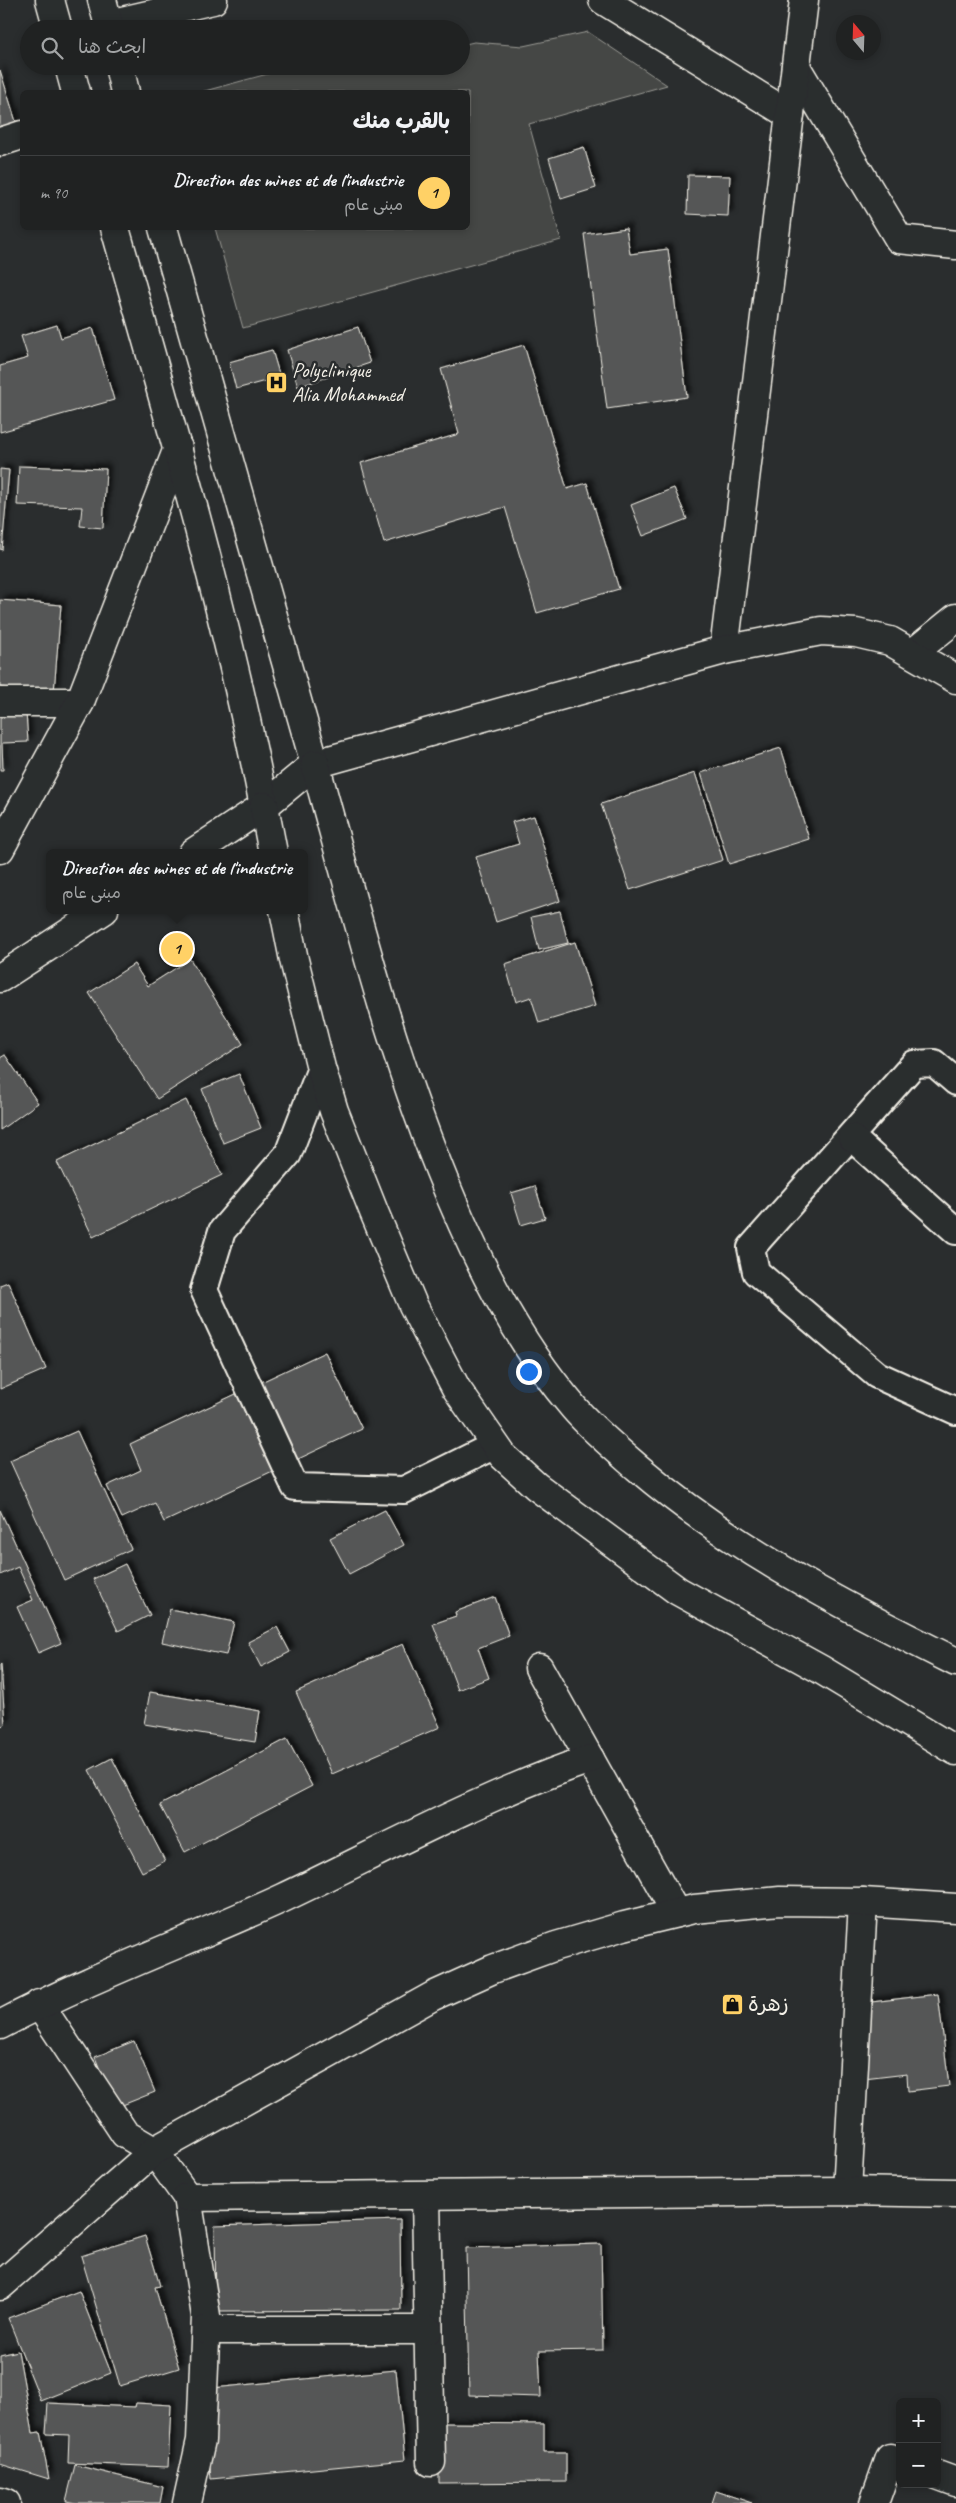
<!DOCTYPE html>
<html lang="ar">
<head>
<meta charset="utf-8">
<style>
  body { margin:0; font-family:Caveat,"Playpen Sans Arabic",sans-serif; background:#2d2f2f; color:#f1f3f6; direction:rtl }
  .controls { position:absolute; right:15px; bottom:15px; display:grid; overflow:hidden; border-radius:8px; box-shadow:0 2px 8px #0003 }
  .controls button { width:45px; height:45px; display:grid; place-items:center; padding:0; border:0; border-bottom:1px solid #3d3f40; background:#202222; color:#f1f3f6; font:25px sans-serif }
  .compass { position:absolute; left:836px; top:15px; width:45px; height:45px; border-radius:50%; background:#202222; box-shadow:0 2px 8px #0003; rotate:341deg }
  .you { position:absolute; left:528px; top:1371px; width:18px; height:18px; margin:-12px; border:4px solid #fff; border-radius:50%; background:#1a73e8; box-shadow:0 0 0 8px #1a73e833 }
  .badge { display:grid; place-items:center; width:32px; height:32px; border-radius:50%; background:#ffd166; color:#111; font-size:16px; font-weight:700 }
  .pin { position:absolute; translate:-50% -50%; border:2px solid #fff; box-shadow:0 1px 5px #0006 }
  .popup { position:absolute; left:46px; top:849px; width:262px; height:65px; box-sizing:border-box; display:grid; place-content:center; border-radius:8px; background:#202222; filter:drop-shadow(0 1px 4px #0005); font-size:16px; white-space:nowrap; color:#a2a4a5 }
  .popup b { font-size:19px; color:#f1f3f6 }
  .popup::after { content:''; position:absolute; left:50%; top:100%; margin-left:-10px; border:10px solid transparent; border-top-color:#202222 }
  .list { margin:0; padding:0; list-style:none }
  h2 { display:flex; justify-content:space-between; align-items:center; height:65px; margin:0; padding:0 20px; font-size:21px }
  h2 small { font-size:16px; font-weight:400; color:#a2a4a5 }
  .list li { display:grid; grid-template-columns:32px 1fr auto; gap:15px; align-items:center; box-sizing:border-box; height:75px; padding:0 20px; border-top:1px solid #3d3f40 }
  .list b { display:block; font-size:19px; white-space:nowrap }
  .list p { margin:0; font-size:16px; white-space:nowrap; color:#a2a4a5 }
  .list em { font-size:16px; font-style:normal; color:#a2a4a5 }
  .icon { flex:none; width:28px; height:28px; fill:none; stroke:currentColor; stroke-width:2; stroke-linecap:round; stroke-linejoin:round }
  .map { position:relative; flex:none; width:956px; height:2503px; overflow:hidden; direction:ltr }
  .search { position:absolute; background:#202222; box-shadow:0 2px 8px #0003; left:20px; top:20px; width:450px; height:55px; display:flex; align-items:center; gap:12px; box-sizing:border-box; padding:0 18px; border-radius:28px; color:#a2a4a5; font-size:19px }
  .panel { position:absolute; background:#202222; box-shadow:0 2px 8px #0003; left:20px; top:90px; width:450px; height:140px; border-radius:8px; direction:rtl }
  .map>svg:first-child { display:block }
  .green { fill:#444645; stroke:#9c9c96 }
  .building { fill:#555756; stroke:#f4f1e8; filter:url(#shadow) }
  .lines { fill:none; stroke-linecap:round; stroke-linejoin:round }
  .lane-casing { stroke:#f4f1e8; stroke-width:30 }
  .street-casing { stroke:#f4f1e8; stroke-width:31 }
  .secondary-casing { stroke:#f4f1e8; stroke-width:31 }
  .primary-casing { stroke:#f4f1e8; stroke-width:31 }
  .highway-casing { stroke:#f4f1e8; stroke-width:31 }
  .lane { stroke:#2a2d2e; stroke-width:26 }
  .street { stroke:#2a2d2e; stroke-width:28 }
  .secondary { stroke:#2a2d2e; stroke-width:28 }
  .primary { stroke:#2a2d2e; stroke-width:28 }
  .highway { stroke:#2a2d2e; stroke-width:28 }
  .labels { text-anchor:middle; stroke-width:5; stroke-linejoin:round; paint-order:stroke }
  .poi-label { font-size:21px; fill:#f4f1e8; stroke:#2a2d2e; text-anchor:start }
</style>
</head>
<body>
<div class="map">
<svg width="956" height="2503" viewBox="0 0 956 2503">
  <defs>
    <filter id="shadow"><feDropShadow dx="4.5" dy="-4.5" stdDeviation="2.5" flood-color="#0009"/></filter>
  </defs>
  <rect width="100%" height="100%" fill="#2a2d2e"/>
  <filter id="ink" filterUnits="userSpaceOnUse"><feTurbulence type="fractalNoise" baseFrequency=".02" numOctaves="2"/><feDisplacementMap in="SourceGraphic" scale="10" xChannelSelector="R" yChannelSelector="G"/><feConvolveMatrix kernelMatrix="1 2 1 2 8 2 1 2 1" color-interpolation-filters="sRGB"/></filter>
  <g filter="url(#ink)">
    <polygon class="green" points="588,32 667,85 529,124 561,240 243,328 215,228 468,228 468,92 201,92 297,66 461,66 461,45 474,42 523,46"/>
    <g class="building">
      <polygon points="0,70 17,125 0,130"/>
      <polygon points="584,147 596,188 561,199 549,158"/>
      <polygon points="688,175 730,176 728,216 687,214"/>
      <polygon points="626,228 630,254 668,249 687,397 607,409 584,234"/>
      <polygon points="57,325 61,338 93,328 114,400 0,432 0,366 28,358 21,336"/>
      <polygon points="358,327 370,363 298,387 287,350"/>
      <polygon points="524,345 567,489 587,483 619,589 537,613 505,507 384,543 361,463 459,434 441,369"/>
      <polygon points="272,350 280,377 236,389 229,362"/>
      <polygon points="19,466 106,469 103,528 80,526 82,507 17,505"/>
      <polygon points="0,469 9,470 2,550 0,549"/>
      <polygon points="674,488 687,519 643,536 631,505"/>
      <polygon points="0,600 61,605 54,692 0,687"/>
      <polygon points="26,712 28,742 2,743 3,770 0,770 0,713"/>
      <polygon points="781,748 809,839 729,864 701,773"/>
      <polygon points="695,773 723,860 630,890 601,804"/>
      <polygon points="534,816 560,901 496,922 476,857 519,844 512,822"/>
      <polygon points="560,911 568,943 539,950 531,917"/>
      <polygon points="575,942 595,1006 539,1023 531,997 516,1002 505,964"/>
      <polygon points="190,959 243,1044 157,1099 89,993 134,964 148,986"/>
      <polygon points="5,1055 38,1103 0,1130 0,1058"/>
      <polygon points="239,1074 261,1128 223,1143 202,1089"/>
      <polygon points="186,1100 222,1175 93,1237 57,1162"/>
      <polygon points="535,1186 545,1218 521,1225 511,1193"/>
      <polygon points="8,1282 46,1369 0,1389 0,1285"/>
      <polygon points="325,1352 362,1429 164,1522 155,1503 122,1518 107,1486 141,1470 130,1444"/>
      <polygon points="77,1431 131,1549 64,1580 10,1461"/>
      <polygon points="0,1510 61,1643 38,1653 17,1607 33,1600 18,1567 0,1575"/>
      <polygon points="385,1510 404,1545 349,1574 330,1538"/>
      <polygon points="125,1564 150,1615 118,1631 93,1579"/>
      <polygon points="495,1597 509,1636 478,1648 489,1678 458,1690 433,1624 456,1616 455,1612"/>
      <polygon points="170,1609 234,1622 226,1655 162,1642"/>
      <polygon points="277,1627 290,1652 261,1667 248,1642"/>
      <polygon points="403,1644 440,1727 332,1774 296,1692"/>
      <polygon points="1,1664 5,1725 0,1726 0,1665"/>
      <polygon points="150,1692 260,1711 255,1742 144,1724"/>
      <polygon points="287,1739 312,1786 185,1852 160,1805"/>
      <polygon points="112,1758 165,1861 142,1872 89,1770"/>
      <polygon points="938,1994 949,2086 908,2091 907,2074 864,2079 855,2004"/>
      <polygon points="134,2041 155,2092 115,2108 95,2057"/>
      <polygon points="400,2220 401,2310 216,2311 215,2226"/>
      <polygon points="145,2236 160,2286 155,2287 179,2368 120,2386 81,2256"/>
      <polygon points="601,2244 603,2350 539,2351 541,2397 469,2395 466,2248"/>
      <polygon points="79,2291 111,2373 41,2401 8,2318"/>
      <polygon points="18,2351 33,2433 40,2432 49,2479 0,2464 0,2355"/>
      <polygon points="396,2370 405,2460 211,2479 203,2389"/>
      <polygon points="48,2403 135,2407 136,2403 171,2405 168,2467 68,2463 69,2435 46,2434"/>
      <polygon points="439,2423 544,2424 544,2452 566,2452 566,2482 439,2483"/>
      <polygon points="75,2465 163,2487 160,2503 76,2503 66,2501"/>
      <polygon points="716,2491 752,2503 712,2503"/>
    </g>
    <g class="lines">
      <defs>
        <g id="lane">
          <polyline points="321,1068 288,1154 222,1231 204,1290 295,1487 404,1490 495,1445"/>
          <polyline points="956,1082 934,1063 914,1064 751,1248 756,1272 877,1375 956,1411"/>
          <polyline points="851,1137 956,1231"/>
        </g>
        <g id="street">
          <polyline points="603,0 790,115"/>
          <polyline points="109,24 213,0"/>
          <polyline points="796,67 899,239 956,245"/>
          <polyline points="0,142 22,135"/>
          <polyline points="724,650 804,0"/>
          <polyline points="913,653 956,618"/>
          <polyline points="0,702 80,702"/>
          <polyline points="315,764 724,650 821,631 856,633 890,641 956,679"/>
          <polyline points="0,849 80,702 178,448"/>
          <polyline points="539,1668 676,1913"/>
          <polyline points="39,2004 125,2134 154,2151 187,2197 206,2316 201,2440 187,2503"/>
          <path d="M0,2025C91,1977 189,1941 283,1898C384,1850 484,1795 590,1759"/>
          <polyline points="847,2191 863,1902"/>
          <polyline points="426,2196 431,2462"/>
          <polyline points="187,2197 847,2191 956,2193"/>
          <polyline points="0,2286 154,2151 433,1996 493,1969 556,1946 624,1926 694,1909 780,1901 863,1902 956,1908"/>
          <polyline points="206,2330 428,2330"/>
          <polyline points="937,2475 956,2482"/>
          <polyline points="0,2501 6,2503"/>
          <polyline points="874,2503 890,2458 900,2462"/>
        </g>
        <g id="secondary">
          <polyline points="193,853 264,806 315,764"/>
          <polyline points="0,978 104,910"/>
        </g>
        <g id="primary">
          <polyline points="50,0 58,29"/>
          <polyline points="102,0 110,29"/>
          <polyline points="69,66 76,92"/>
          <polyline points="119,66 125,92"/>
          <path d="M115,228C169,419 226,611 264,806"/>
          <polyline points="163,228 315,764"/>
        </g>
        <g id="highway">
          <path d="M315,764C353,901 387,1039 440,1171C474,1256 514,1338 574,1408C593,1430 616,1449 638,1468C733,1549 845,1607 956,1662"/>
          <polyline points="264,806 273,853"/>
          <polyline points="284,910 294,960 321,1068 334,1111 374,1212 413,1305 435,1348 456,1388 503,1456 536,1486 678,1591 820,1669 956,1751"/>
        </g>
      </defs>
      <use href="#lane" class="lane-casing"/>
      <use href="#street" class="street-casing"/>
      <use href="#secondary" class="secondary-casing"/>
      <use href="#primary" class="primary-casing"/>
      <use href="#highway" class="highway-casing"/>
      <use href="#lane" class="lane"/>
      <use href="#street" class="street"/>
      <use href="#secondary" class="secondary"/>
      <use href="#primary" class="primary"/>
      <use href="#highway" class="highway"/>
    </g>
  </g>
  <defs>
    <symbol id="hospital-square" viewBox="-11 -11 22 22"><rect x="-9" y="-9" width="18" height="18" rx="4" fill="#ffd166" stroke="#2a2d2e"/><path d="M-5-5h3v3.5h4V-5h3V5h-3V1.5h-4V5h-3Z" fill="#111"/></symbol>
    <symbol id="shop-square" viewBox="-11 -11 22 22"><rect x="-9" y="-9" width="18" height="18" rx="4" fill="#ffd166" stroke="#2a2d2e"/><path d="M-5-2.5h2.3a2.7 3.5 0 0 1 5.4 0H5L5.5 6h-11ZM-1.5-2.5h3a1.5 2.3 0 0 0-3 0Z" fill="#111"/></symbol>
  </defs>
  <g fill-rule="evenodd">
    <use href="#hospital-square" x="264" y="370" width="25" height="25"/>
    <use href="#shop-square" x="720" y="1992" width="25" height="25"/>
  </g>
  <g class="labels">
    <g class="poi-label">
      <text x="292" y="377">Polyclinique<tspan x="292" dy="24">Alia Mohammed</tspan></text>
      <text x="748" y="2011">زهرة</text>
    </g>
  </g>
</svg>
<div class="controls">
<button>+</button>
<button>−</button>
</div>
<svg class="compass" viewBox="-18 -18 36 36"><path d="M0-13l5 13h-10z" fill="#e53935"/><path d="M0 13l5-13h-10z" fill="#a2a4a5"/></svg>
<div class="you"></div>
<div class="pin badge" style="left:177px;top:949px">1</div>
<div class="popup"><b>Direction des mines et de l'industrie</b>مبنى عام</div>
<div class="search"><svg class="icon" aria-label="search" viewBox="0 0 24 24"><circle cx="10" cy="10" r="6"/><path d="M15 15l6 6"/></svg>ابحث هنا</div>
<section class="panel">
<h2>بالقرب منك<small></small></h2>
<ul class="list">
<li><span class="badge">1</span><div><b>Direction des mines et de l'industrie</b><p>مبنى عام</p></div><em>90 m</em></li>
</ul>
</section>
</div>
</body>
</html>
